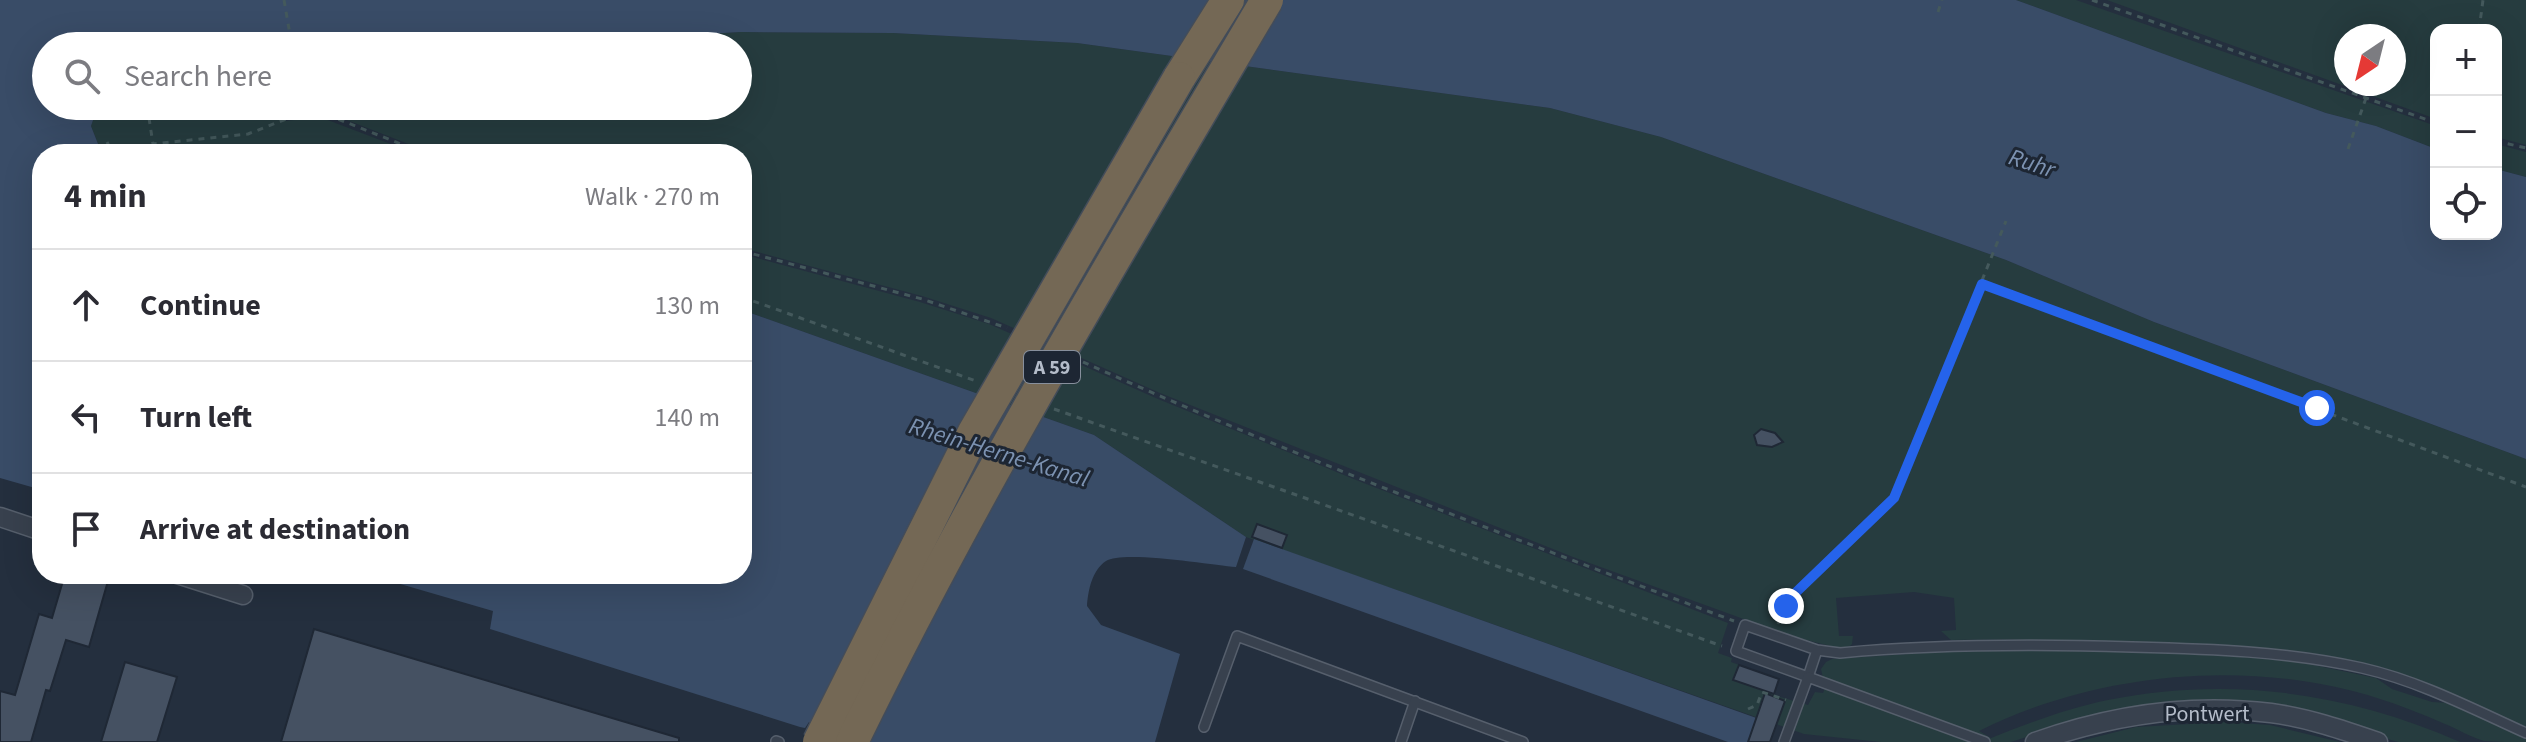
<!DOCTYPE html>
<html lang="en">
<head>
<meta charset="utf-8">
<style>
  body { margin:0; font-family:"Source Sans 3",sans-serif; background:#f2f2f3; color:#2b2b33 }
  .controls { position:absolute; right:24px; top:24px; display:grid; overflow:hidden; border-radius:16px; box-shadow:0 8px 32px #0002 }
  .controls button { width:72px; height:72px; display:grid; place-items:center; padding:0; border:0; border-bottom:2px solid #e1e1e2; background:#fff; color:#2b2b33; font:40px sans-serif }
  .compass { position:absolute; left:2334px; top:24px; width:72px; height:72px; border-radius:50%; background:#fff; box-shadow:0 8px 32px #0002; rotate:215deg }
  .stop { position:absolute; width:24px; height:24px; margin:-18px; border:6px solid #2563eb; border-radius:50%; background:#fff }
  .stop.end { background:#2563eb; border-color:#fff; box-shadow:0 2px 8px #0008 }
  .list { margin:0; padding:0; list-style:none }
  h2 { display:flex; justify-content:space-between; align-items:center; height:104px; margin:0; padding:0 32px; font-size:34px }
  h2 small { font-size:26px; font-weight:400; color:#7c7c81 }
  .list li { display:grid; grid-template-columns:52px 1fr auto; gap:24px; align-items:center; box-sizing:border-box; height:112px; padding:0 32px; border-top:2px solid #e1e1e2 }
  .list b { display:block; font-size:30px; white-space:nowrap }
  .list em { font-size:26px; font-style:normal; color:#7c7c81 }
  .icon { flex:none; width:44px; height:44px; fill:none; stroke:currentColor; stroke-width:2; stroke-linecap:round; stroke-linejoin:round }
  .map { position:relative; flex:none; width:2526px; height:742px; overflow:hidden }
  .search { position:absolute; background:#fff; box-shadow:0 8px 32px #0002; left:32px; top:32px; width:720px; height:88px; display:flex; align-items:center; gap:20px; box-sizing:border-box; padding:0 28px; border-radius:44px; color:#7c7c81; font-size:30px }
  .panel { position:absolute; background:#fff; box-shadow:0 8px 32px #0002; left:32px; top:144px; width:720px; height:440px; border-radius:32px }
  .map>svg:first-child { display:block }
  .green { fill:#263c3f; fill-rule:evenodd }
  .water { fill:#394c67 }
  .building { fill:#455162; stroke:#1f2835; stroke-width:2 }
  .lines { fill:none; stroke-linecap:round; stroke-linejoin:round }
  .service-casing { stroke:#565f6c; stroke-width:12 }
  .minor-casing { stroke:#565f6c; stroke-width:21 }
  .motorway-casing { stroke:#434c59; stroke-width:35 }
  .path { stroke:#44595c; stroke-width:3; stroke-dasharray:6 6; stroke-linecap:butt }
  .service { stroke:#38414e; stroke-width:9 }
  .minor { stroke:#38414e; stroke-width:18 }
  .motorway { stroke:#746855; stroke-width:32 }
  .motorway-bridge-casing { stroke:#434c59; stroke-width:35; stroke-linecap:butt }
  .motorway-bridge { stroke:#746855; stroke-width:32 }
  .route { stroke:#2563eb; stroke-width:10 }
  .labels { text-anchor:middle; stroke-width:6; stroke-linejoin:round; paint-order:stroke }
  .shield { fill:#1d2633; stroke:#878f9c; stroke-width:2 }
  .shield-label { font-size:20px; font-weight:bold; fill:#b4bcc9 }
  .street-label { font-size:22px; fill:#b4bcc9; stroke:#1d2633 }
  .water-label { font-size:24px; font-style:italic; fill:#7c92b1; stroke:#1d2633 }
</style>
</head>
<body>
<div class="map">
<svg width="2526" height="742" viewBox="0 0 2526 742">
  <rect width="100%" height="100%" fill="#242f3e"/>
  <g class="green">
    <polygon points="2016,0 2076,0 2436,126 2436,149 2376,126 2326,113"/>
    <path d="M2107,0H2526V145L2496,137V30H2436V119ZM2346,36H2394V84H2346Z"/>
    <path d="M741,32L893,33L1077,43L1550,108L1661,137L2006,260L2154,322L2526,459V728C2473,705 2419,676 2363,663C2290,646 2214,645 2139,643C2076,641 2014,639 1951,640L1941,631L1956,630L1954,598L1914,592L1836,598L1839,636H1853L1852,644L1849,647H1835L1793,637L1573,557L1160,393L991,318L922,296L742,248V154H434L311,106H738V46H486Z"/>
    <polygon points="98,106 294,106 284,113 286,121 316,117 325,119 417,154 102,154 91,126"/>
    <polygon points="2496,144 2526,152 2526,177 2496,169"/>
    <path d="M742,254L920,302L989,324L1158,399L1361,482L1728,623L1718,653L1732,658L1731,662L1779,679L1774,695L1808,705L1815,692L1823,693L1828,681L1823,678L1821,669L1826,662L1832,659L2002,648L2202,653L2294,661L2376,678L2392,689L2432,702L2447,703L2526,738V742C2513,742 2496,742 2484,741C2470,737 2458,729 2445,724C2423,714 2399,705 2377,698C2250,658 2097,672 1979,731L1991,738C2029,723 2068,708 2108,700C2228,676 2348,692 2460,742H2398L2274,706L2225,701L2176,702L2133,707L2084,718L2011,742H1881L1804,734L1246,537L1094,435L742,310Z"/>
    <polygon points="2226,722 2270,725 2340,742 2076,742 2136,727"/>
  </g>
  <g class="water">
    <polygon points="0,0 2016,0 2326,113 2376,126 2436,149 2436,234 2496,234 2496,169 2526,177 2526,459 2154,322 2006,260 1661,137 1550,108 1077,43 893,33 741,32 486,46 46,46 46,106 98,106 91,126 102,154 42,154 42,490 0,478"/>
    <path d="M742,310L1094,435L1246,537L1236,567C1211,565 1123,550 1106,561C1092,570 1088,591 1087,606L1101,625L1180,654L1155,742H855L843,739L809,722L805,728L800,727L490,629L493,611L366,574H742Z"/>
    <polygon points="1254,539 1762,720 1754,742 1728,742 1243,569"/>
  </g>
  <g class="building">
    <polygon points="1761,429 1775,433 1783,442 1772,447 1757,445 1754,435"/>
    <polygon points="1257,524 1287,535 1282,548 1252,537"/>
    <polygon points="65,574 110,574 89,647 66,640 50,691 46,690 31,742 0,742 0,691 15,695 39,614 52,618"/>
    <polygon points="314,629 679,738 679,742 281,742"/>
    <polygon points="125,662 177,677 157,742 101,742"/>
    <polygon points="1739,665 1779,679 1774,694 1733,680"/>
    <polygon points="1765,693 1785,701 1770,742 1748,742"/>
  </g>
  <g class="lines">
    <defs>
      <g id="service">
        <path d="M1817,650L1808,677L1736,651L1745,625L1817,650L1840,653C1938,644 2034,644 2132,647C2209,649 2287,651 2362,668C2419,681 2473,709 2526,733"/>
        <polyline points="1204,727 1237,636 1523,742"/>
        <polyline points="776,741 779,742"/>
        <polyline points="1401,742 1415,701"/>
        <polyline points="1784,742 1808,677 1985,742"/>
      </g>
      <g id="minor">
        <polyline points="0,517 42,531"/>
        <polyline points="177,574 243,595"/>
        <path d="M2035,742C2111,715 2191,703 2271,713C2308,718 2343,730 2378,742"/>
      </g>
      <polyline id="motorway" points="1179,78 1228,0"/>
    </defs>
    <use href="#service" class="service-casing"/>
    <use href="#minor" class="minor-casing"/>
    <use href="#motorway" class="motorway-casing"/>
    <g class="path">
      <polyline points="284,0 292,46"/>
      <polyline points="2092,0 2436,123"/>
      <polyline points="1938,12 1942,0"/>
      <polyline points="2479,30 2483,0"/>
      <polyline points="305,106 426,154"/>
      <polyline points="149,118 153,144 248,134 309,110"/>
      <polyline points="2496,141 2526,148"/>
      <polyline points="107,142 113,154"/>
      <polyline points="2348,149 2366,98"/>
      <polyline points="742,251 922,299 1007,328"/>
      <polyline points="1982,284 2526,487"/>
      <polyline points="742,297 976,381"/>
      <path d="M1083,362C1296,458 1516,539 1734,621"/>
      <polyline points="1054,409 1722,646"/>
      <polyline points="1778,624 1788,600 1894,498 2006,221"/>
      <polyline points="1748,709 1757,705 1762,692 1786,700"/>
    </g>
    <use href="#service" class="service"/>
    <use href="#minor" class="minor"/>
    <use href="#motorway" class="motorway"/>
    <defs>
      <g id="motorway-bridge">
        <polyline points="819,742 974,432 1179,78"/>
        <path d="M852,742C976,487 1123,244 1267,0"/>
      </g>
    </defs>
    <use href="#motorway-bridge" class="motorway-bridge-casing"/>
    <use href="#motorway-bridge" class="motorway-bridge"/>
  </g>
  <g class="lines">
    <polyline class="route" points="1786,606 1788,600 1894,498 1982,284 2317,408"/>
  </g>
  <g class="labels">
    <rect class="shield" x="1024" y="351" width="56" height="32" rx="6"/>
    <g class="shield-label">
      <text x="1052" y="374">A 59</text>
    </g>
    <g class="street-label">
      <text x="2207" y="721">Pontwert</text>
    </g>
    <g class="water-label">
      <text transform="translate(2032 163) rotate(18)" y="8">Ruhr</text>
      <text transform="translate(999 452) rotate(17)" y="8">Rhein-Herne-Kanal</text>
    </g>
  </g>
</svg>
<div class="controls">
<button>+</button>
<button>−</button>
<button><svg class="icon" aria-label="locate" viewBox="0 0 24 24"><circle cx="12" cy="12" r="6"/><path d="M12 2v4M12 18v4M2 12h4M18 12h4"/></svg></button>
</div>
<svg class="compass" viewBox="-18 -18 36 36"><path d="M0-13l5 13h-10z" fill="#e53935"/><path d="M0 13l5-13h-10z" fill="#7c7c81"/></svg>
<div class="stop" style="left:2317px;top:408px"></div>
<div class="stop end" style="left:1786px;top:606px"></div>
<div class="search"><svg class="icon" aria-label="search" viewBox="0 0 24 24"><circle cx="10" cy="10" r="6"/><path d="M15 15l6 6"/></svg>Search here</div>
<section class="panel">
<h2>4 min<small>Walk · 270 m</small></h2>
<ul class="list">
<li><svg class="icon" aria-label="ahead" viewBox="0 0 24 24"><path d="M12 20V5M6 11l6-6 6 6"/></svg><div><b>Continue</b></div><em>130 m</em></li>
<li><svg class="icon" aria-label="left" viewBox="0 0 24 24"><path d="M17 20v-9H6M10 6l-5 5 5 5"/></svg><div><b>Turn left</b></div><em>140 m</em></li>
<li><svg class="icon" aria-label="arrive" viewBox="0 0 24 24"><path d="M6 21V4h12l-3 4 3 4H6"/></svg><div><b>Arrive at destination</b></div></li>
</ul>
</section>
</div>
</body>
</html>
